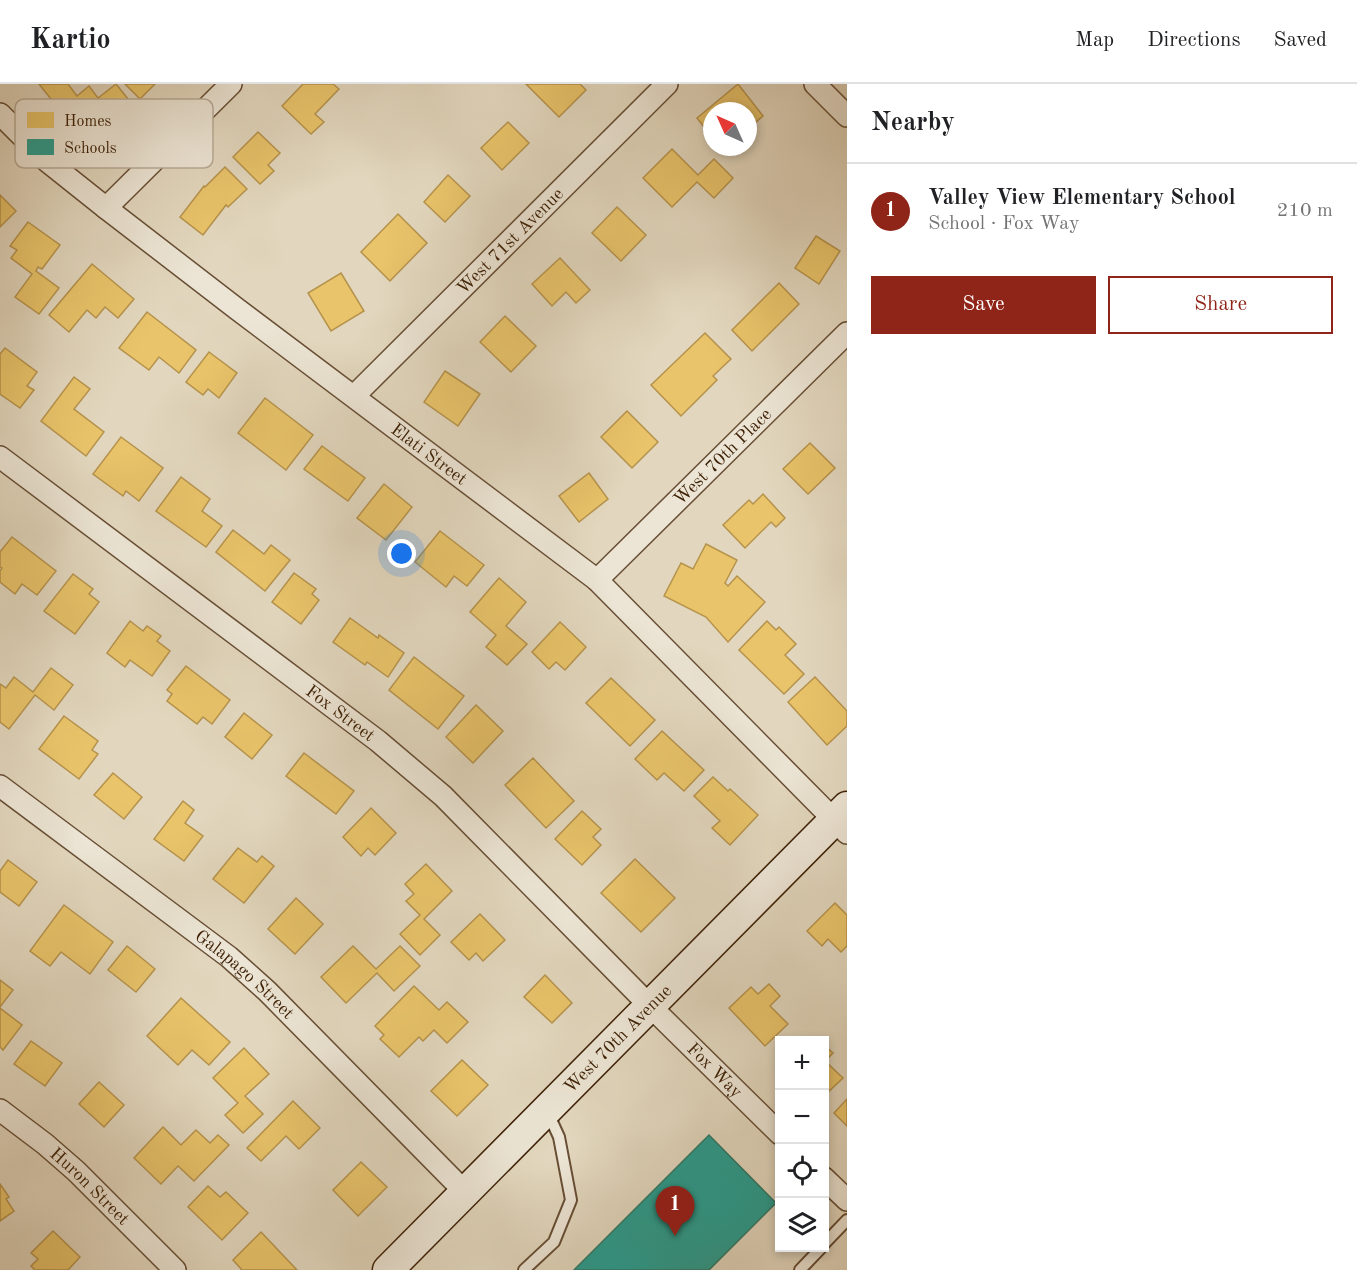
<!DOCTYPE html>
<html lang="en">
<head>
<meta charset="utf-8">
<style>
  body { margin:0; font-family:"Old Standard TT",serif; background:#f6f6f6; color:#202124 }
  .controls { position:absolute; right:18px; bottom:18px; display:grid; overflow:hidden; border-radius:0px; box-shadow:0 3px 9px #0003 }
  .controls button { width:54px; height:54px; display:grid; place-items:center; padding:0; border:0; border-bottom:2px solid #e0e0e0; background:#fff; color:#202124; font:30px sans-serif }
  .compass { position:absolute; left:703px; top:18px; width:54px; height:54px; border-radius:50%; background:#fff; box-shadow:0 3px 9px #0003; rotate:315deg }
  .you { position:absolute; left:402px; top:470px; width:21px; height:21px; margin:-15px; border:4px solid #fff; border-radius:50%; background:#1a73e8; box-shadow:0 0 0 9px #1a73e833 }
  .badge { display:grid; place-items:center; width:39px; height:39px; border-radius:50%; background:#8f2418; color:#fff; font-size:20px; font-weight:700 }
  .pin { position:absolute; translate:-50% -50px; filter:drop-shadow(0 2px 3px #0008) }
  .pin::after { content:''; position:absolute; top:32px; width:21px; height:18px; background:inherit; clip-path:polygon(0 0,100% 0,50% 100%) }
  .list { margin:0; padding:0; list-style:none }
  h2 { display:flex; justify-content:space-between; align-items:center; height:78px; margin:0; padding:0 24px; font-size:26px }
  h2 small { font-size:20px; font-weight:400; color:#757577 }
  .list li { display:grid; grid-template-columns:39px 1fr auto; gap:18px; align-items:center; box-sizing:border-box; height:96px; padding:0 24px; border-top:2px solid #e0e0e0 }
  .list b { display:block; font-size:22px; white-space:nowrap }
  .list p { margin:0; font-size:20px; white-space:nowrap; color:#757577 }
  .list em { font-size:20px; font-style:normal; color:#757577 }
  .actions { display:flex; gap:12px; padding:18px 24px }
  .actions a { flex:1; padding:14px 0; border:2px solid #8f2418; border-radius:0px; text-align:center; font-size:21px; color:#8f2418 }
  .actions .main { background:#8f2418; color:#fff }
  .icon { flex:none; width:33px; height:33px; fill:none; stroke:currentColor; stroke-width:2; stroke-linecap:round; stroke-linejoin:round }
  .map { position:relative; flex:none; width:847px; height:1186px; overflow:hidden }
  header { display:flex; align-items:center; gap:36px; box-sizing:border-box; height:84px; padding:0 30px; background:#fff; border-bottom:2px solid #e0e0e0 }
  header strong { font-size:28px }
  nav { display:flex; gap:33px; margin-inline-start:auto; font-size:21px }
  main { display:flex }
  aside { flex:1; background:#fff }
  .map>svg:first-child { display:block }
  .homes { fill:#e9c46a; stroke:#b6934c; stroke-width:1.5 }
  .schools { fill:#2a9d8f; stroke:#307866; stroke-width:1.5 }
  .lines { fill:none; stroke-linecap:round; stroke-linejoin:round }
  .service-casing { stroke:#674e34; stroke-width:14 }
  .minor-casing { stroke:#674e34; stroke-width:24 }
  .secondary-casing { stroke:#3e2106; stroke-width:33 }
  .service { stroke:#ece5d5; stroke-width:10 }
  .minor { stroke:#ece5d5; stroke-width:21 }
  .secondary { stroke:#ece5d5; stroke-width:30 }
  .labels { text-anchor:middle; stroke-width:6; stroke-linejoin:round; paint-order:stroke }
  .street-label { font-size:18px; fill:#3e2106; stroke:#ece5d5 }
  .key { fill:#ece5d5; stroke:#b8aa97; stroke-width:1.5 }
  .key-label { font-size:16px; fill:#3e2106 }
</style>
</head>
<body>
<header>
<strong>Kartio</strong>
<nav><a>Map</a><a>Directions</a><a>Saved</a></nav>
</header>
<main>
<div class="map">
<svg width="847" height="1186" viewBox="0 0 847 1186">
  <rect width="100%" height="100%" fill="#e2d7be"/>
  <filter id="stains"><feTurbulence type="fractalNoise" baseFrequency=".00333" numOctaves="4"/><feColorMatrix values="0 0 0 0 .2 0 0 0 0 .09 0 0 0 0 .02 0 0 0 .5 -.17"/></filter>
  <radialGradient id="worn" r=".72"><stop offset=".6" stop-color="#630" stop-opacity="0"/><stop offset="1" stop-color="#630" stop-opacity=".3"/></radialGradient>
  <g class="homes">
    <polygon points="39,0 68,0 77,12 89,2 98,14 116,0 136,25 89,63"/>
    <polygon points="125,0 155,0 140,15"/>
    <polygon points="303,0 333,0 339,5 315,30 324,38 311,50 282,22"/>
    <polygon points="526,0 580,0 586,6 559,33"/>
    <polygon points="738,0 763,32 750,43 748,40 748,27 712,27 712,53 697,34"/>
    <polygon points="508,38 529,59 502,86 481,64"/>
    <polygon points="258,48 280,69 268,81 274,87 260,100 233,73"/>
    <polygon points="672,65 698,91 714,75 733,94 714,114 697,98 672,123 643,94"/>
    <polygon points="225,83 247,105 228,123 226,121 203,151 180,133 204,102 205,103"/>
    <polygon points="448,91 470,112 445,138 424,118"/>
    <polygon points="0,111 16,127 0,143"/>
    <polygon points="617,123 646,151 621,177 592,149"/>
    <polygon points="398,130 427,159 390,197 361,168"/>
    <polygon points="28,138 60,161 42,185 38,183 36,187 59,204 39,230 15,213 32,190 11,174 17,166 10,162"/>
    <polygon points="816,152 840,167 819,200 795,184"/>
    <polygon points="560,174 590,206 576,219 566,208 552,222 532,200"/>
    <polygon points="92,180 134,215 118,234 105,223 96,234 87,226 69,248 49,231"/>
    <polygon points="341,189 364,227 331,247 308,209"/>
    <polygon points="779,199 799,220 752,267 732,246"/>
    <polygon points="147,228 196,266 179,289 159,273 149,286 119,264"/>
    <polygon points="505,232 536,262 511,288 480,258"/>
    <polygon points="705,249 731,275 713,292 717,296 681,332 651,301"/>
    <polygon points="5,264 37,288 27,302 34,306 20,324 0,310 0,270"/>
    <polygon points="209,268 237,289 219,314 208,305 203,311 186,298"/>
    <polygon points="445,287 480,310 458,342 424,318"/>
    <polygon points="74,293 90,305 74,325 104,348 86,372 41,337"/>
    <polygon points="265,314 313,351 286,386 238,349"/>
    <polygon points="627,327 658,358 632,384 601,353"/>
    <polygon points="121,353 163,384 139,417 126,407 123,412 93,390"/>
    <polygon points="810,359 835,384 808,410 783,385"/>
    <polygon points="322,362 365,394 348,417 304,385"/>
    <polygon points="589,389 608,415 579,438 559,412"/>
    <polygon points="181,393 210,415 202,427 222,442 206,463 156,427"/>
    <polygon points="384,400 412,423 386,456 357,434"/>
    <polygon points="763,410 785,434 776,443 771,438 745,464 723,441 749,416 753,420"/>
    <polygon points="233,446 264,470 271,461 290,476 265,507 216,468"/>
    <polygon points="440,447 484,481 467,502 454,492 446,503 415,478"/>
    <polygon points="12,453 56,487 37,511 22,500 15,510 0,498 0,487 2,484 0,483 0,468"/>
    <polygon points="706,460 737,476 725,499 728,502 737,492 765,518 728,558 706,533 664,512 681,479 693,485"/>
    <polygon points="294,489 316,505 312,510 319,516 301,540 272,518"/>
    <polygon points="73,490 93,505 89,510 99,518 75,550 44,527"/>
    <polygon points="499,494 526,518 506,542 527,560 507,581 486,563 496,551 470,528"/>
    <polygon points="350,534 378,554 379,551 404,569 388,593 367,578 365,581 333,558"/>
    <polygon points="130,537 143,547 147,542 161,552 157,557 170,567 152,592 130,576 125,583 107,569"/>
    <polygon points="767,537 776,546 779,543 796,560 785,571 804,590 784,610 739,566"/>
    <polygon points="560,538 586,563 565,586 556,578 549,585 532,568"/>
    <polygon points="414,573 464,612 438,645 389,606"/>
    <polygon points="186,582 230,616 212,640 203,633 197,640 167,617 172,610 167,606"/>
    <polygon points="51,584 73,601 54,626 35,611 9,645 0,638 0,600 6,604 14,593 33,608"/>
    <polygon points="815,593 847,627 847,642 827,661 788,618"/>
    <polygon points="611,594 655,636 630,662 586,619"/>
    <polygon points="476,621 503,647 473,679 446,653"/>
    <polygon points="244,629 272,651 252,675 225,653"/>
    <polygon points="64,632 98,657 92,666 98,670 79,695 39,665"/>
    <polygon points="662,647 704,686 684,707 664,689 657,696 635,675"/>
    <polygon points="304,669 354,707 336,730 286,692"/>
    <polygon points="533,674 574,717 546,744 505,701"/>
    <polygon points="113,689 142,713 124,735 94,711"/>
    <polygon points="713,693 728,707 730,705 758,731 730,761 712,744 720,737 694,712"/>
    <polygon points="183,717 194,726 185,739 203,752 184,777 154,755"/>
    <polygon points="371,724 396,749 375,771 368,764 361,772 343,753"/>
    <polygon points="582,727 601,745 593,753 601,761 582,781 555,755"/>
    <polygon points="238,764 257,778 262,772 274,782 244,819 213,795"/>
    <polygon points="635,775 675,814 641,848 601,809"/>
    <polygon points="8,776 37,798 19,822 0,808 0,787"/>
    <polygon points="426,780 452,807 424,835 440,851 420,871 400,850 420,831 406,817 414,810 405,800"/>
    <polygon points="296,814 323,840 295,870 268,845"/>
    <polygon points="835,819 847,831 847,862 841,868 828,855 822,862 807,847"/>
    <polygon points="64,821 113,858 90,890 61,868 50,882 30,867"/>
    <polygon points="480,830 505,856 483,877 476,869 469,876 451,858"/>
    <polygon points="127,862 155,885 136,908 108,886"/>
    <polygon points="353,862 376,885 400,862 420,882 394,907 377,889 346,919 321,893"/>
    <polygon points="545,891 572,919 552,939 524,913"/>
    <polygon points="0,896 13,906 0,923"/>
    <polygon points="769,900 780,912 770,922 788,940 765,962 729,924 751,903 758,910"/>
    <polygon points="414,902 439,926 447,918 468,938 447,959 434,946 423,957 419,953 399,973 380,955 384,951 375,942"/>
    <polygon points="181,914 230,958 209,981 192,966 178,981 147,952"/>
    <polygon points="0,924 22,941 3,966 0,963"/>
    <polygon points="31,957 62,979 45,1002 14,980"/>
    <polygon points="824,961 833,969 825,977 843,994 824,1012"/>
    <polygon points="244,964 269,990 245,1012 263,1030 243,1049 225,1031 238,1019 213,994"/>
    <polygon points="462,976 488,1001 457,1032 431,1007"/>
    <polygon points="99,998 124,1021 104,1043 79,1020"/>
    <polygon points="847,1015 847,1042 834,1029"/>
    <polygon points="293,1017 320,1044 299,1065 286,1052 261,1077 247,1064"/>
    <polygon points="163,1043 181,1061 196,1046 210,1059 218,1051 229,1061 194,1097 178,1082 161,1100 134,1074"/>
    <polygon points="361,1078 387,1103 358,1132 333,1106"/>
    <polygon points="0,1100 9,1113 6,1115 14,1127 0,1137"/>
    <polygon points="208,1102 220,1113 226,1108 248,1129 222,1156 188,1123"/>
    <polygon points="53,1147 80,1173 68,1186 35,1186 31,1182 38,1175 31,1169"/>
    <polygon points="261,1148 297,1186 242,1186 233,1176"/>
  </g>
  <polygon class="schools" points="709,1051 776,1119 709,1186 574,1186"/>
  <g class="lines">
    <defs>
      <g id="service">
        <polyline points="824,1160 847,1136"/>
        <polyline points="524,1186 554,1158 571,1116 559,1053 548,1029"/>
        <polyline points="800,1186 821,1164"/>
      </g>
      <g id="minor">
        <polyline points="815,0 847,32"/>
        <path id="s1" d="M0,30L47,77L106,124L237,225L597,496L847,749"/>
        <polyline points="106,124 231,0"/>
        <path id="s2" d="M354,312L667,0"/>
        <path id="s3" d="M0,373L378,657L443,712L650,922L780,1050"/>
        <path id="s4" d="M597,496L847,249"/>
        <path id="s5" d="M0,702L229,873L267,907L465,1108"/>
        <path id="s6" d="M0,1026L45,1060L76,1087L175,1186"/>
        <polyline points="824,1094 847,1116"/>
      </g>
      <g id="secondary">
        <path id="s7" d="M388,1186L847,723"/>
      </g>
    </defs>
    <use href="#service" class="service-casing"/>
    <use href="#minor" class="minor-casing"/>
    <use href="#secondary" class="secondary-casing"/>
    <use href="#service" class="service"/>
    <use href="#minor" class="minor"/>
    <use href="#secondary" class="secondary"/>
  </g>
  <g class="labels">
    <g class="street-label">
      <text dy="6" stroke="none"><textPath href="#s2" startOffset="220">West 71st Avenue</textPath></text>
      <text dy="6" stroke="none"><textPath href="#s1" startOffset="548">Elati Street</textPath></text>
      <text dy="6" stroke="none"><textPath href="#s4" startOffset="176">West 70th Place</textPath></text>
      <text dy="6" stroke="none"><textPath href="#s3" startOffset="426">Fox Street</textPath></text>
      <text dy="6" stroke="none"><textPath href="#s5" startOffset="309">Galapago Street</textPath></text>
      <text dy="6" stroke="none"><textPath href="#s7" startOffset="326">West 70th Avenue</textPath></text>
      <text dy="6" stroke="none"><textPath href="#s3" startOffset="944">Fox Way</textPath></text>
      <text dy="6" stroke="none"><textPath href="#s6" startOffset="118">Huron Street</textPath></text>
    </g>
  </g>
  <rect x="15" y="15" width="198" height="69" rx="9" class="key"/>
  <rect x="27" y="28" width="27" height="16" fill="#e9c46a"/>
  <rect x="27" y="55" width="27" height="16" fill="#2a9d8f"/>
  <g class="key-label">
    <text x="64" y="42">Homes</text>
    <text x="64" y="69">Schools</text>
  </g>
  <rect width="100%" height="100%" filter="url(#stains)"/>
  <rect width="100%" height="100%" fill="url(#worn)"/>
</svg>
<div class="controls">
<button>+</button>
<button>−</button>
<button><svg class="icon" aria-label="locate" viewBox="0 0 24 24"><circle cx="12" cy="12" r="6"/><path d="M12 2v4M12 18v4M2 12h4M18 12h4"/></svg></button>
<button><svg class="icon" aria-label="layers" viewBox="0 0 24 24"><path d="M12 4l9 5-9 5-9-5zM3 14l9 5 9-5"/></svg></button>
</div>
<svg class="compass" viewBox="-18 -18 36 36"><path d="M0-13l5 13h-10z" fill="#e53935"/><path d="M0 13l5-13h-10z" fill="#757577"/></svg>
<div class="you"></div>
<div class="pin badge" style="left:675px;top:1152px">1</div>
</div>
<aside>
<h2>Nearby<small></small></h2>
<ul class="list">
<li><span class="badge">1</span><div><b>Valley View Elementary School</b><p>School · Fox Way</p></div><em>210 m</em></li>
</ul>
<div class="actions"><a class="main">Save</a><a>Share</a></div>
</aside>
</main>
</body>
</html>
